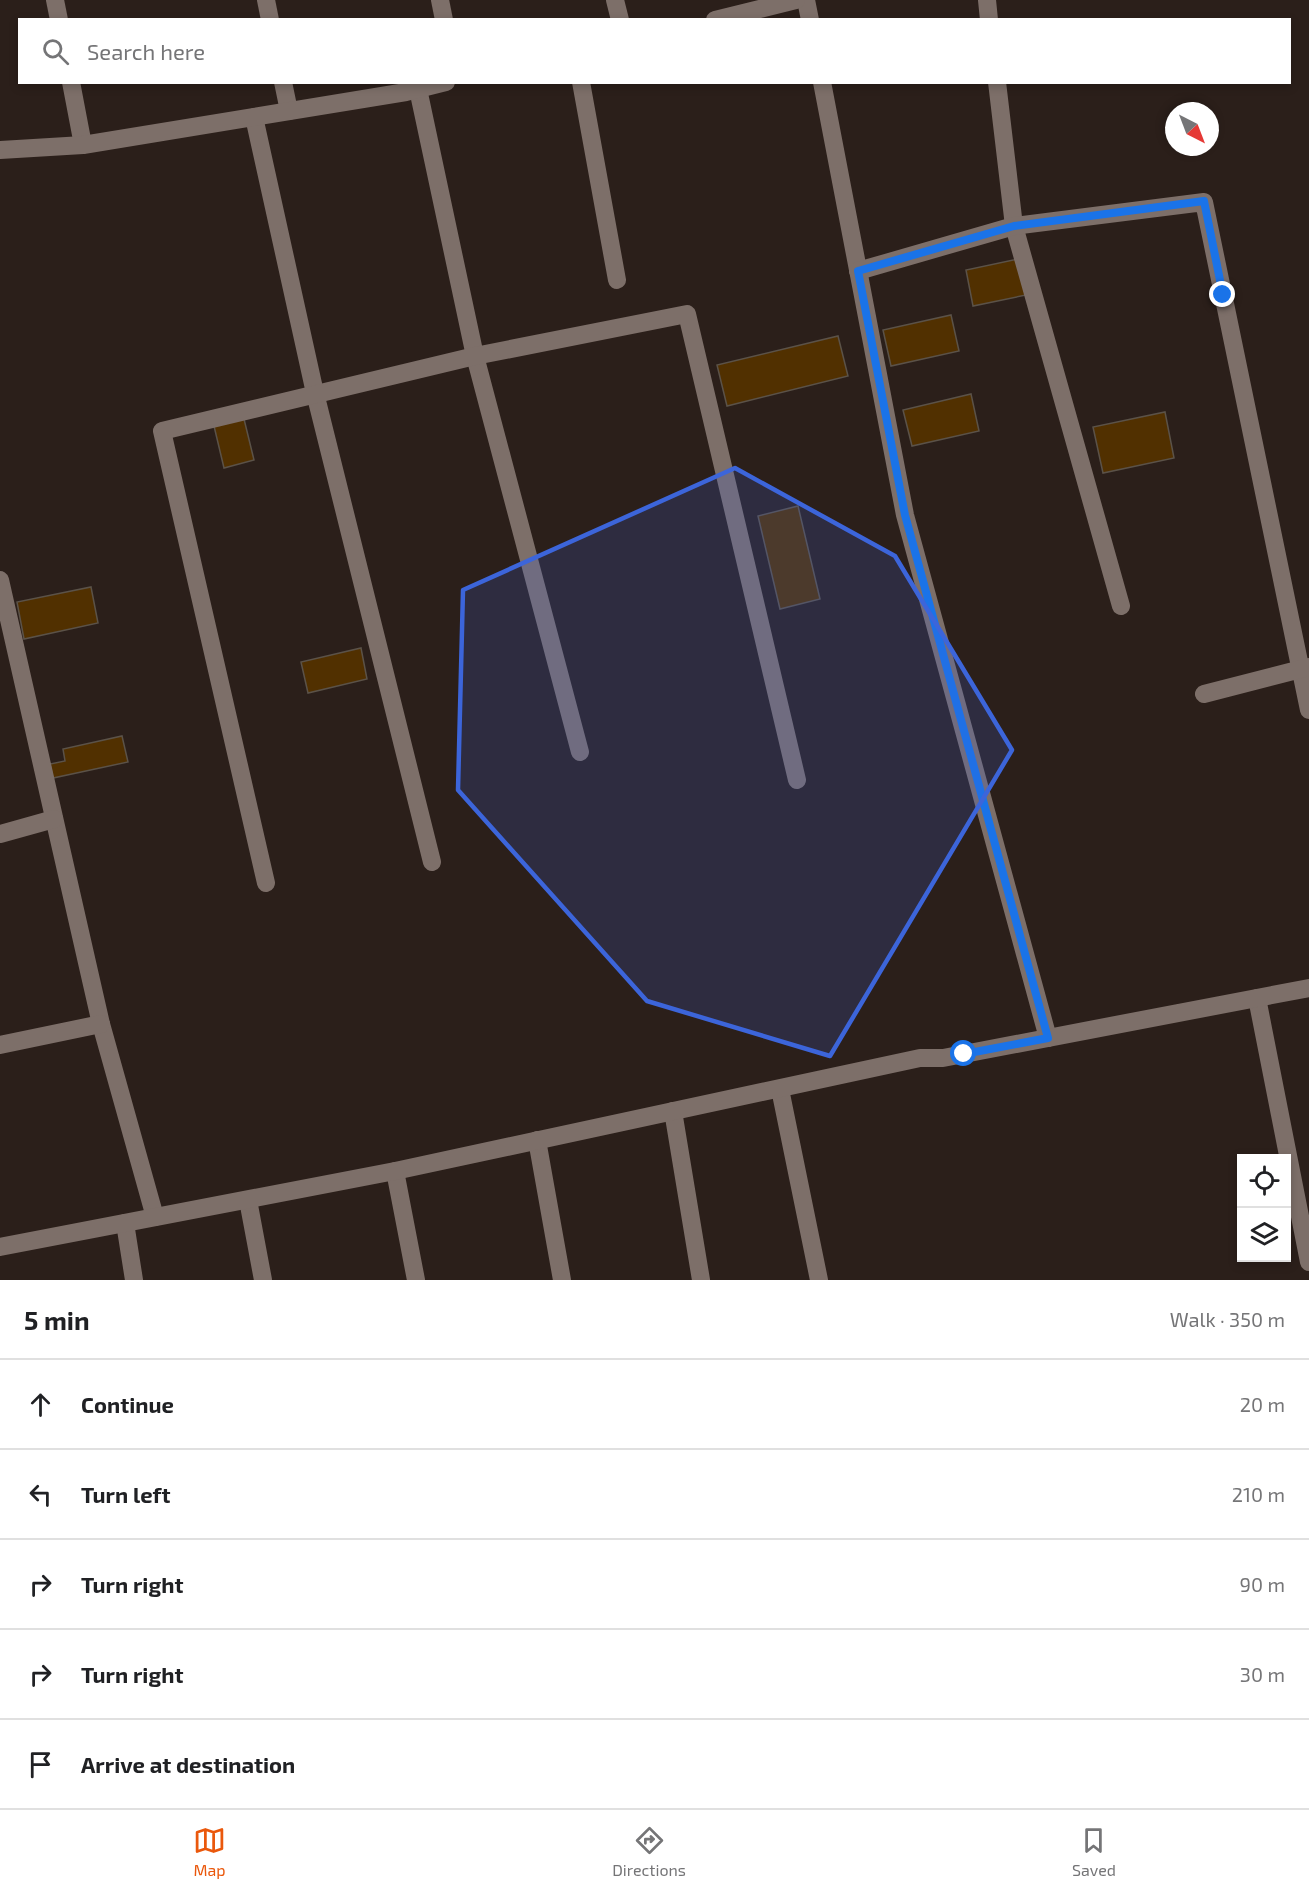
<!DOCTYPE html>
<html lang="en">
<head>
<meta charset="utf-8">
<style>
  body { margin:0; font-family:"Exo 2",sans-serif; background:#f6f6f6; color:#202124 }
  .controls { position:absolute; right:18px; bottom:18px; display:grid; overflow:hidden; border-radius:0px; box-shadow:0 3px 9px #0003 }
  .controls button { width:54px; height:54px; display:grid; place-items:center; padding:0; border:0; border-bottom:2px solid #e0e0e0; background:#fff; color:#202124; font:30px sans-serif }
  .compass { position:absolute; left:1165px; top:102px; width:54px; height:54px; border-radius:50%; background:#fff; box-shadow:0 3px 9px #0003; rotate:138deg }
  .stop { position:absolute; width:18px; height:18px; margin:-14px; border:4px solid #1a73e8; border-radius:50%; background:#fff }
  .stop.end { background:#1a73e8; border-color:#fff; box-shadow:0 2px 6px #0008 }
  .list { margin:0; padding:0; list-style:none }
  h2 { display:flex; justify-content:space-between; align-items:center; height:78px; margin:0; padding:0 24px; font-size:26px }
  h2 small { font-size:20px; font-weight:400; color:#757577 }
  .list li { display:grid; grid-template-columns:39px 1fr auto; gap:18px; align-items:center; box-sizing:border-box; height:90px; padding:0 24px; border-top:2px solid #e0e0e0 }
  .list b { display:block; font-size:22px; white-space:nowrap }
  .list em { font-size:20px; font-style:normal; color:#757577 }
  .icon { flex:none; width:33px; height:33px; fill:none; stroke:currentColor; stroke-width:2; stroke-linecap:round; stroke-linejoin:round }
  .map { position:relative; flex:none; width:1309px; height:1280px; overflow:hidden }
  .search { position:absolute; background:#fff; box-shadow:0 3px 9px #0003; left:18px; right:18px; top:18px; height:66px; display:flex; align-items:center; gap:15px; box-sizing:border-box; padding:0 21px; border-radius:0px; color:#757577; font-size:22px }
  .sheet { height:528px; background:#fff }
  nav { display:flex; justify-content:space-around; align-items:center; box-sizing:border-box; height:84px; border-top:2px solid #e0e0e0; background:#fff; font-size:16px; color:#757577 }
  nav a { display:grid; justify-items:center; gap:3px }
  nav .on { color:#ea580c }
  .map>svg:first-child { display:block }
  .building { fill:#513000; stroke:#5b5248; stroke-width:1.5 }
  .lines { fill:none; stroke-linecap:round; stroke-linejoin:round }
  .street { stroke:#7d6f69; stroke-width:18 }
  .route { stroke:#1a73e8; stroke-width:8 }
  .marked { fill:#3c65da; fill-opacity:0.2; stroke:#3c65da; stroke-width:4.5; stroke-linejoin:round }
</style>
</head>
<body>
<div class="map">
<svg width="1309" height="1280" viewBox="0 0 1309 1280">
  <rect width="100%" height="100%" fill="#2b1f1a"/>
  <g class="building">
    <polygon points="1023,258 1031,294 973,306 966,270"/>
    <polygon points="951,315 959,351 891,366 883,330"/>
    <polygon points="838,336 848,376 727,406 717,365"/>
    <polygon points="971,394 979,431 912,446 903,410"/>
    <polygon points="1165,412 1174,458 1103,473 1093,427"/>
    <polygon points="244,419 254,460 224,468 214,426"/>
    <polygon points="798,506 820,599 780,609 758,516"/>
    <polygon points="91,587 98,623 24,639 17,602"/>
    <polygon points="361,648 367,679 308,693 301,662"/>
    <polygon points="122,736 128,762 53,778 50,764 65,761 63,749"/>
  </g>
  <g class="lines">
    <g class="street">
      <polyline points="55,0 59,20"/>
      <polyline points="266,0 270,20"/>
      <polyline points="440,0 444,20"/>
      <polyline points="615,0 620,20"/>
      <polyline points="806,0 810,20"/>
      <polyline points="987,0 989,20"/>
      <polyline points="715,20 796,0"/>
      <polyline points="71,82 83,145"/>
      <polyline points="283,82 289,111"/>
      <polyline points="581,82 617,280"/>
      <polyline points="822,82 905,515 1048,1038"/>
      <polyline points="997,82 1014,226 1121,606"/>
      <polyline points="418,89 475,356 580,752"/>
      <polyline points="254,117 315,393 432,862"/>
      <polyline points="0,150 83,145 406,92 446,82"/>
      <polyline points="858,271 1014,226 1204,202 1309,710"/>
      <polyline points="0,580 101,1024 155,1217"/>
      <polyline points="1204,694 1309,667"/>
      <polyline points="0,834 54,819"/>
      <polyline points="266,883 162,431 475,356 687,314 797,780"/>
      <polyline points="1257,998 1309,1262"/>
      <polyline points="0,1045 101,1024"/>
      <polyline points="780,1089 819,1280"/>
      <polyline points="673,1111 701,1280"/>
      <polyline points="537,1140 562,1280"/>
      <polyline points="395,1171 416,1280"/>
      <polyline points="248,1200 263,1280"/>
      <polyline points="125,1223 134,1280"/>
      <polyline points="0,1247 395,1171 920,1058 943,1058 1309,988"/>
    </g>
  </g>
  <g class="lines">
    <polyline class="route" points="964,1054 1048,1038 905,515 858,271 1014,226 1204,201 1223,295"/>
  </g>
  <path class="marked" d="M735,468L895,556L1012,750L830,1056L647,1001L458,790L463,590Z"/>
</svg>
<div class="controls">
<button><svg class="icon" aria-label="locate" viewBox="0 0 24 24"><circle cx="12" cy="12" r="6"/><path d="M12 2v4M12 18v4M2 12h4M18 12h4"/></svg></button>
<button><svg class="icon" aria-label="layers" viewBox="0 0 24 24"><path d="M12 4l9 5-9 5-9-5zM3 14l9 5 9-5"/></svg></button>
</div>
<svg class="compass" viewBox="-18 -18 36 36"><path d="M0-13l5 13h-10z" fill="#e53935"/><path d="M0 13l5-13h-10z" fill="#757577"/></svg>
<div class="stop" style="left:964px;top:1054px"></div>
<div class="stop end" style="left:1223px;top:295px"></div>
<div class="search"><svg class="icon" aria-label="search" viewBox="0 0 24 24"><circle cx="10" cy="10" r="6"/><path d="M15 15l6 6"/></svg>Search here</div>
</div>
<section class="sheet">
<h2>5 min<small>Walk · 350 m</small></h2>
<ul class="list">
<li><svg class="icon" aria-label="ahead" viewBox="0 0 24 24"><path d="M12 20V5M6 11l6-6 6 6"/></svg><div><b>Continue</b></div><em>20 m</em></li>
<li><svg class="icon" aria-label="left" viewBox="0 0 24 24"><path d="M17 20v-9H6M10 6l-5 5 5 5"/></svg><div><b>Turn left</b></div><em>210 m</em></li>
<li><svg class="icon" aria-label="right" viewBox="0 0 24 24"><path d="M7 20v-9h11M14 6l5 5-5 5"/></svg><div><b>Turn right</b></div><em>90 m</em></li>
<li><svg class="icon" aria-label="right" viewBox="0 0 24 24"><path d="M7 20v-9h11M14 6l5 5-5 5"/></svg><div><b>Turn right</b></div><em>30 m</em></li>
<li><svg class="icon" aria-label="arrive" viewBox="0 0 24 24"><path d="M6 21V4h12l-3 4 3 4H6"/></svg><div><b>Arrive at destination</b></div></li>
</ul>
</section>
<nav>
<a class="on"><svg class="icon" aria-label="map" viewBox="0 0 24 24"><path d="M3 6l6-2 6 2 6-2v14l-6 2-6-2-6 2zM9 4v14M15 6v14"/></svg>Map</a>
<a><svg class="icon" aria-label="directions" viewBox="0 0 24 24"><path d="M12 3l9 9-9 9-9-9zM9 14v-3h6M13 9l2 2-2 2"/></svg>Directions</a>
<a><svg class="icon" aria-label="saved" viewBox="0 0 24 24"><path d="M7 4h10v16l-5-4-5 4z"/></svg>Saved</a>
</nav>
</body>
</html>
